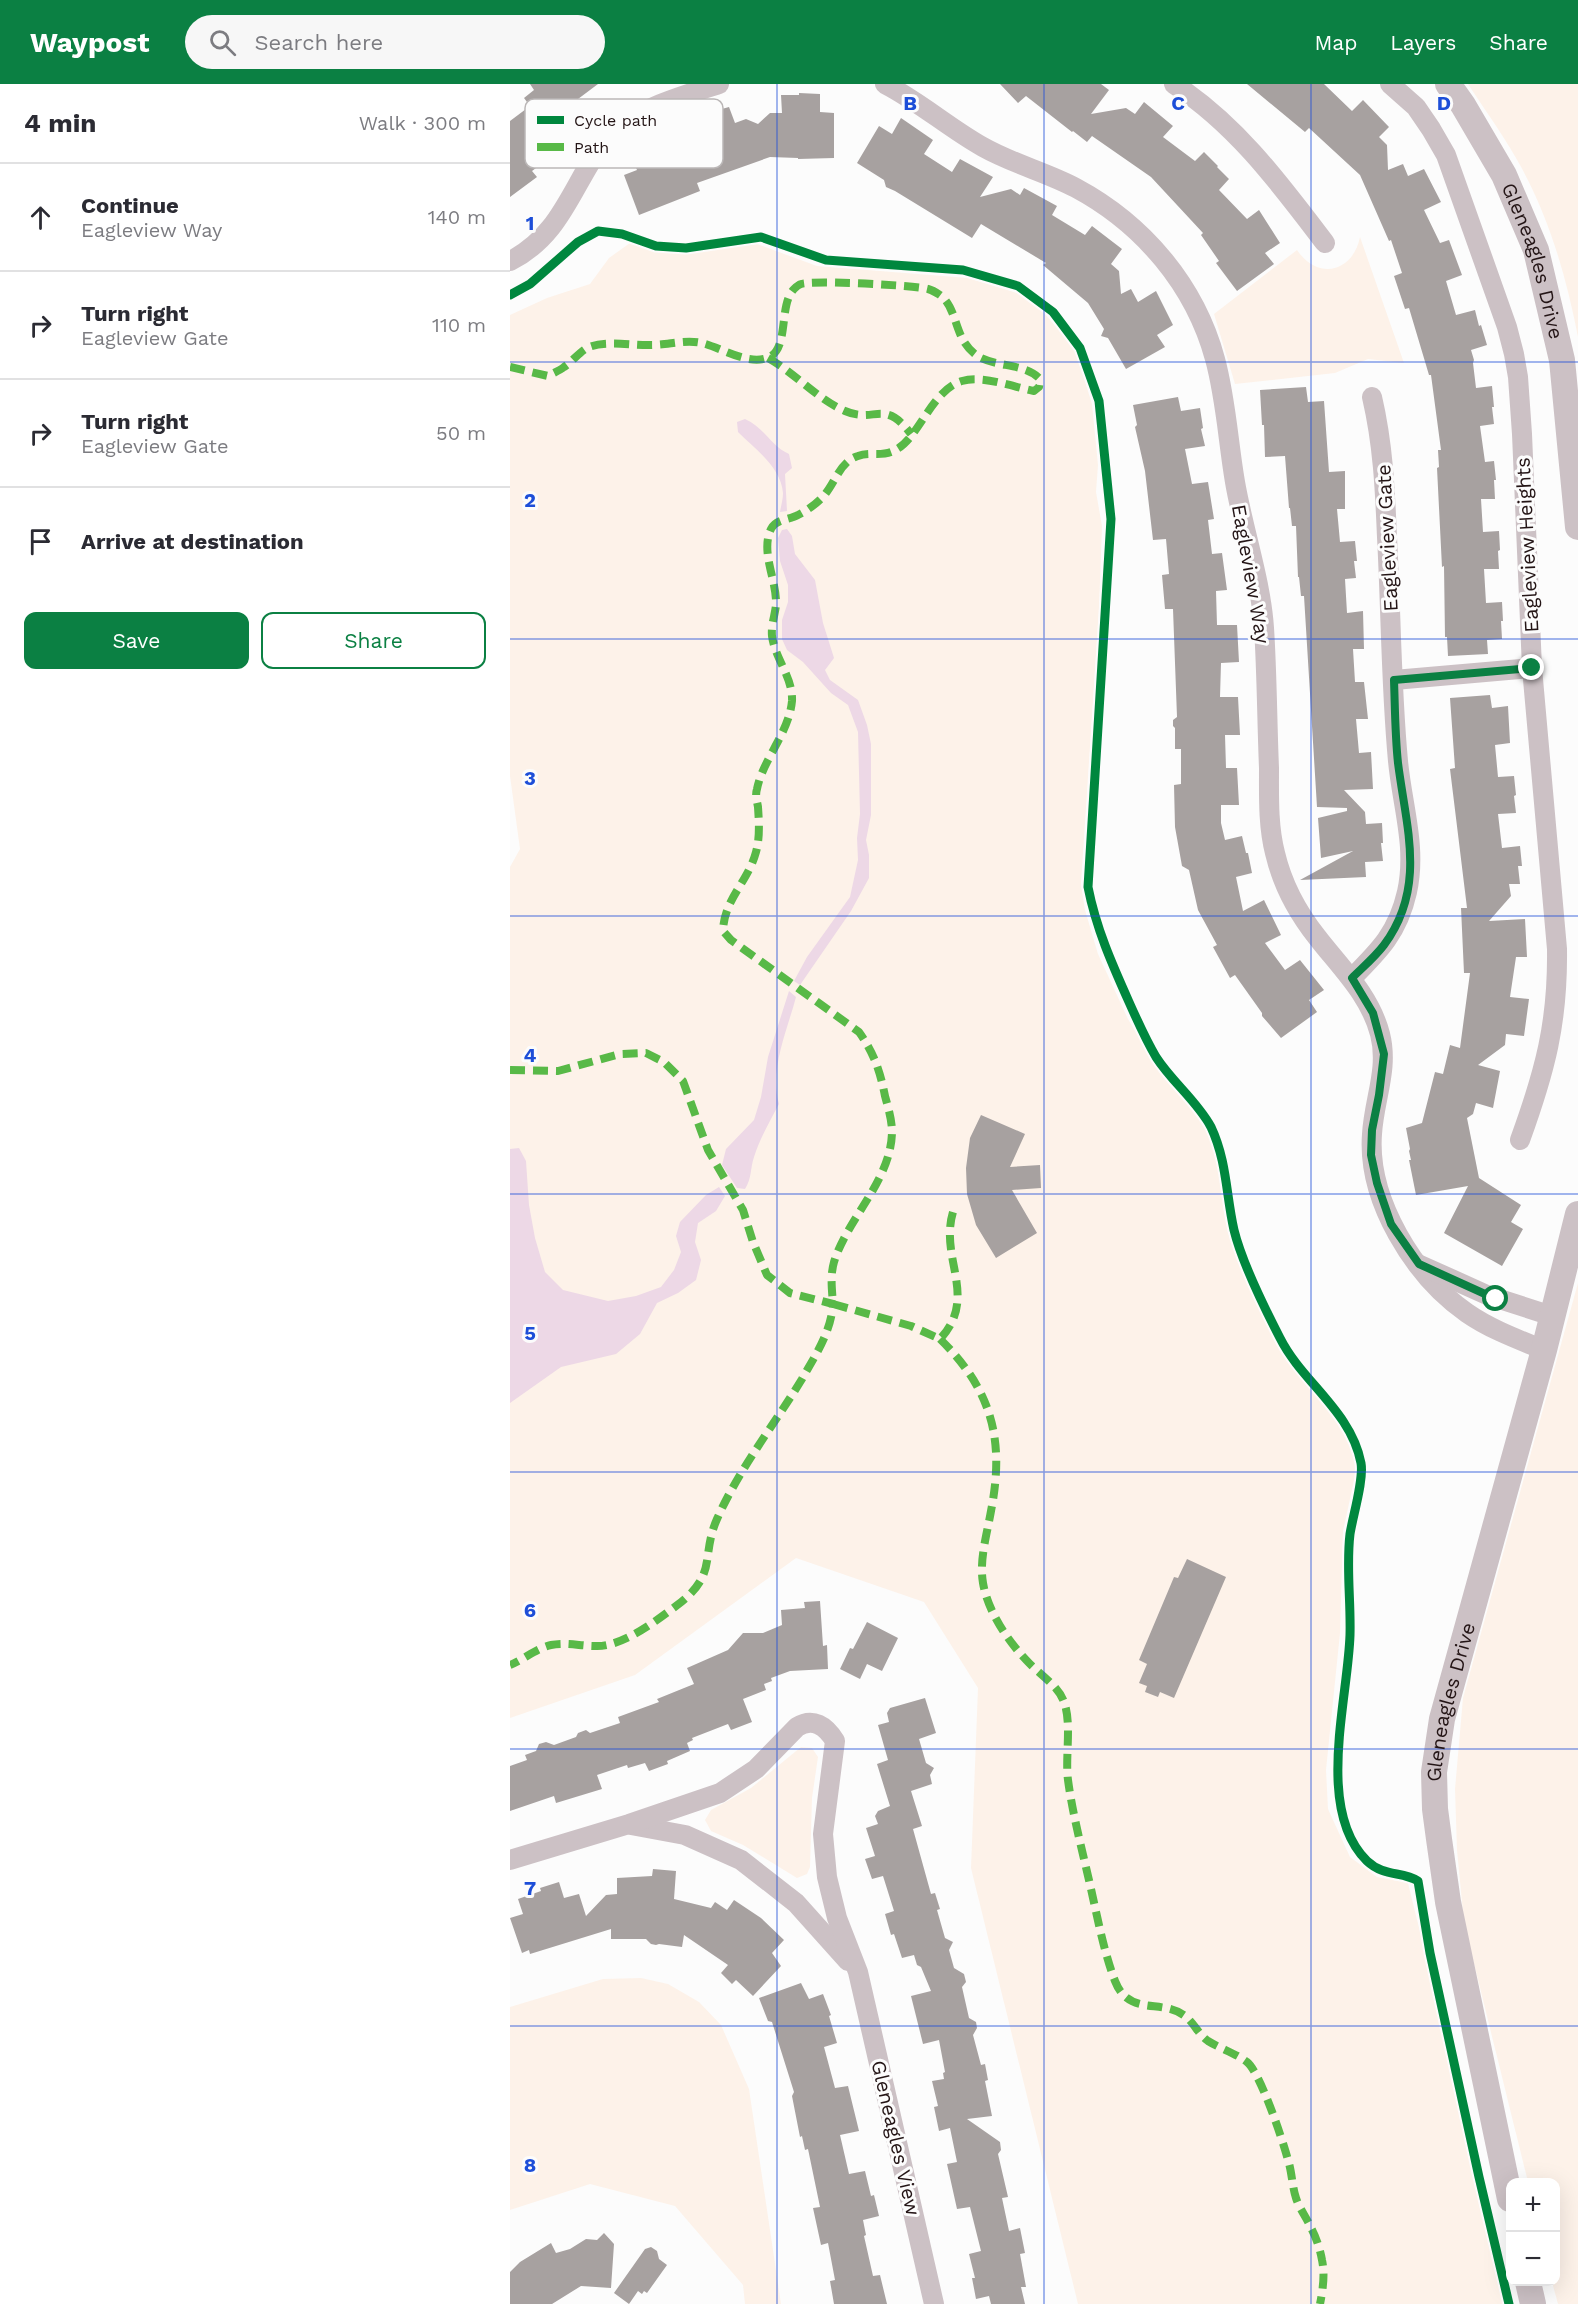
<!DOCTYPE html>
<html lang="en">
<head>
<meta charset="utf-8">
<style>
  body { margin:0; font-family:"Work Sans",sans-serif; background:#f7f7f7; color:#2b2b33 }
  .controls { position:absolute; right:18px; bottom:18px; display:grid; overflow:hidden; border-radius:12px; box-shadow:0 6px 24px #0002 }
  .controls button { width:54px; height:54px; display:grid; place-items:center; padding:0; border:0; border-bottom:2px solid #e1e1e2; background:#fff; color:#2b2b33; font:30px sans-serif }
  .stop { position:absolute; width:18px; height:18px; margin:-14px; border:4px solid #0b8043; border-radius:50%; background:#fff }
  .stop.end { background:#0b8043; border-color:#fff; box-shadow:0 2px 6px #0008 }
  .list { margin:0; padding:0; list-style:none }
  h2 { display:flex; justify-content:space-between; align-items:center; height:78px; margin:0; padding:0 24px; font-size:26px }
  h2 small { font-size:20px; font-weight:400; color:#7c7c81 }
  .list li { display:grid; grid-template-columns:39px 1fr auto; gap:18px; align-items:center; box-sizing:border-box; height:108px; padding:0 24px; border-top:2px solid #e1e1e2 }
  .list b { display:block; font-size:22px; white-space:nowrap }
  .list p { margin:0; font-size:20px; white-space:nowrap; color:#7c7c81 }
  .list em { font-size:20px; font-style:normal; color:#7c7c81 }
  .actions { display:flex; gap:12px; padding:18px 24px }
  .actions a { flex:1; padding:14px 0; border:2px solid #0b8043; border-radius:12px; text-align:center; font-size:21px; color:#0b8043 }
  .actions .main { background:#0b8043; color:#fff }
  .icon { flex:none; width:33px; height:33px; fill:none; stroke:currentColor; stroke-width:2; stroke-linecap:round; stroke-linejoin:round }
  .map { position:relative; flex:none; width:1068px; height:2220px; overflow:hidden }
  header { display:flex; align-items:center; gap:36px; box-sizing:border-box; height:84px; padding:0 30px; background:#0b8043; color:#fff }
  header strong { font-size:28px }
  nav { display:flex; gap:33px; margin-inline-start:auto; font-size:21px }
  .search { width:420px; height:54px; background:#f7f7f7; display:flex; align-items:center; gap:15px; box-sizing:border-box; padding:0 21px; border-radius:33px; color:#7c7c81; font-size:22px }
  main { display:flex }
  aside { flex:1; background:#fff }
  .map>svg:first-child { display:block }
  .green { fill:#fdf2e9 }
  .water { fill:#edd8e6 }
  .building { fill:#a7a1a0 }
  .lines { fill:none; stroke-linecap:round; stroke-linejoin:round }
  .minor { stroke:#ccc1c5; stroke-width:20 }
  .tertiary { stroke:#ccc1c5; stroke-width:26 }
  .quiet { stroke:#58b947; stroke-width:8; stroke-dasharray:15 8; stroke-linecap:butt }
  .cycleway-casing { stroke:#fcfcfc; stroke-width:13 }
  .cycleway { stroke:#00873e; stroke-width:9 }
  .route { stroke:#0b8043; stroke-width:8 }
  .grid { fill:none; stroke:#1d4ed8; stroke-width:1.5; stroke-opacity:0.55 }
  .labels { text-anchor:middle; stroke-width:6; stroke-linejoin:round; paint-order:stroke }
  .street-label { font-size:20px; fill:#241516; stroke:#fcfcfc }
  .key { fill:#fcfcfc; stroke:#bbb7b7; stroke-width:1.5 }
  .key-label { font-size:16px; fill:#241516 }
  .grid-label { font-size:20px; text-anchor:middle; font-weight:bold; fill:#1d4ed8; stroke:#fcfcfc; stroke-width:6; stroke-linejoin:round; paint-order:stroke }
</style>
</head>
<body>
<header>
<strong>Waypost</strong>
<div class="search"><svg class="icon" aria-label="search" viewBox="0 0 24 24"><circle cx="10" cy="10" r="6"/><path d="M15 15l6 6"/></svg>Search here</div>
<nav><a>Map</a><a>Layers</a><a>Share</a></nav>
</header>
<main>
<aside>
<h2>4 min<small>Walk · 300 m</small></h2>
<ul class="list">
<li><svg class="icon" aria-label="ahead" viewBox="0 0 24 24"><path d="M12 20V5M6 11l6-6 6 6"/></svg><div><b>Continue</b><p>Eagleview Way</p></div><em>140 m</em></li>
<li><svg class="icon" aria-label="right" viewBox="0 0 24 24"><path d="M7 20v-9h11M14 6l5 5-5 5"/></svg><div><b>Turn right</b><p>Eagleview Gate</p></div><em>110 m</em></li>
<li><svg class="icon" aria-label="right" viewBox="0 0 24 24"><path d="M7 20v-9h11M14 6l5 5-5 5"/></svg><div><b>Turn right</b><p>Eagleview Gate</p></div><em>50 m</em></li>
<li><svg class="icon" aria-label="arrive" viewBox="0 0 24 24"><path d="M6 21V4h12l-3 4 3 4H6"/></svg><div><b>Arrive at destination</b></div></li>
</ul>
<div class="actions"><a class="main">Save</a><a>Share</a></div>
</aside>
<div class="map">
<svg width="1068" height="2220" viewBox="0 0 1068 2220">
  <rect width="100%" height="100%" fill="#fcfcfc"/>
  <g class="green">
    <path d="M958,0H1068V253C1056,191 1038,129 1006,74C992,49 974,25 958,0Z"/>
    <path d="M850,153L894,279L858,275L825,289L725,300L704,230L787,166C808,197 843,188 850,153Z"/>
    <polygon points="120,159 145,167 183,168 247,160 307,182 458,194 507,209 535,230 565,265 582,320 588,381 586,408 592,442 589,525 571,800 575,826 588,870 618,935 641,974 683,1022 698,1046 712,1090 713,1123 718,1149 742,1208 777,1274 815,1315 844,1366 847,1383 833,1447 830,1549 816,1686 818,1725 840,1773 867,1793 898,1799 916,1872 993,2220 568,2220 461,1784 468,1604 414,1518 286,1474 125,1591 0,1634 0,783 10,765 0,692 0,231 37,214 80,200 99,174"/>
    <polygon points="1068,1199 1068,2220 1048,2220 1042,2198 1046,2198 1046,2098 1018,2098 954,1839 947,1766 945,1705 953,1614"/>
    <polygon points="291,1663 302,1664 308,1673 302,1714 300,1783 297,1790 287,1794 233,1761 201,1747 195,1736 201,1726 241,1704"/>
    <polygon points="131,1894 158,1900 189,1918 211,1941 239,2005 271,2220 235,2220 233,2201 165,2122 80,2100 0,2126 0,1923 93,1895"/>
  </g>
  <g class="water">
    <path d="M235,335C256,345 261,362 279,370L282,384L275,390L277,427L270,428C271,422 273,415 273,409C271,383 245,365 228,348L227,338Z"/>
    <polygon points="277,445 282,452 285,470 305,496 313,539 324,574 315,586 320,596 348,616 357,641 361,660 361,731 356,756 359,771 359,794 341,827 290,901 284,897 297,873 340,813 348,776 347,754 350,730 348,648 338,621 321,609 293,578 277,566 272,555 272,536 278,518 278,501 270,477 268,454 272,446"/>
    <path d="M279,907L286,913C277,947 259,986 269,1020C260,1037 250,1054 244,1073C240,1085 242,1094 235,1105L227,1104L212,1081L216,1065L244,1036L251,1013L258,973Z"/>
    <polygon points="9,1064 16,1077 19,1121 25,1154 35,1188 53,1206 98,1217 126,1212 151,1203 164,1186 171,1168 166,1152 170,1138 196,1111 209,1103 215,1112 206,1127 188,1139 185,1158 191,1176 186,1196 168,1209 147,1219 130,1250 106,1270 51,1283 0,1319 0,1065"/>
  </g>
  <g class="building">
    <polygon points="20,0 88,0 60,21 66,28 62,31 62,37 55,36 35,52 47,68 22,87 27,93 0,113 0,37 20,22 14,14 24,6"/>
    <polygon points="490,0 591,0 599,6 581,30 616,24 625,30 634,18 663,42 653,53 685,77 694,68 708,82 707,83 719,95 709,106 737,135 749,126 770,159 755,169 764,180 727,207 706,179 709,177 691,151 693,149 641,93 582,52 577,58 563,47 562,48 516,12 508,19"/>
    <polygon points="737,0 814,0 842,27 853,16 879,43 869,53 877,61 878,86 893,80 898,92 914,85 931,118 914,126 930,159 939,156 952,191 936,197 946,231 965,226 969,242 971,241 977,261 961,266 964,276 963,279 966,304 982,302 984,323 982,323 984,340 970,342 975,378 984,377 986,396 984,396 985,415 971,415 973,448 989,447 990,466 988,467 989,485 974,485 976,519 992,518 993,537 991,537 992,555 977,556 978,570 938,572 937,553 935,553 934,482 932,483 927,384 929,383 928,366 931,366 921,291 919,291 899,224 895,225 884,192 892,189 881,156 879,157 850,91 799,44 795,48"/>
    <polygon points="289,9 310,10 310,28 324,29 324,74 288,75 288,74 260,73 187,99 190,107 129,131 114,91 127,86 119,68 155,56 166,81 180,55 190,51 183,33 219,23 225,39 236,35 248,40 260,29 272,29 271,11 289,11"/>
    <polygon points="391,34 423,56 414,70 442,88 450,75 483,93 470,113 501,105 510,111 514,104 547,122 542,131 575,151 582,142 612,165 601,180 609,187 611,210 621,205 628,218 646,207 663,241 647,251 655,263 616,285 598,254 591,252 594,245 578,219 533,181 536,179 471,140 462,154 385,107 376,103 374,96 347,79 369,42 382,50"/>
    <polygon points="796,303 798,318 814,317 819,388 835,387 835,425 827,425 830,458 845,457 847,477 844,477 846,494 835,495 837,529 853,527 854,565 843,565 845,598 854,598 858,635 846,635 849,669 861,668 863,705 834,706 855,728 856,740 872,739 873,759 871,759 873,777 855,778 856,793 790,796 843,767 811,774 808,734 837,727 837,724 807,723 794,512 791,512 789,493 788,493 786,442 782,442 780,424 779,424 775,372 755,373 754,341 752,341 750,306"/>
    <polygon points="668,313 671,327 690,324 693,344 691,345 695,362 675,365 682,400 698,398 704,435 698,436 702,470 712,469 717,506 706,507 707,541 727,541 729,578 711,579 710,613 728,613 730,651 715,651 716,684 727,684 729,721 711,721 711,739 715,756 732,752 736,769 738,769 742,789 726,793 733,827 754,816 771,851 755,859 775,886 790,876 814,906 799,916 807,928 771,954 752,932 752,929 725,891 720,894 703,863 707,861 688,826 679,786 672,782 665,743 664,701 671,700 671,665 665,665 665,644 663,642 663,636 667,633 663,525 655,525 652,491 659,490 656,455 643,456 635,387 625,343 627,341 623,321"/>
    <polygon points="980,611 982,624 998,622 1000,659 985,661 988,693 1004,692 1006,711 1004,712 1006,729 988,730 992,764 1010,762 1012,782 1008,782 1010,800 999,800 1001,812 979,837 1015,835 1017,873 1006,873 1000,913 1019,915 1014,952 996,950 995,961 968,981 990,987 983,1024 966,1019 963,1030 957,1034 969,1094 1011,1121 1001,1138 1013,1145 992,1182 934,1149 958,1102 906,1111 899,1076 901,1076 899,1067 900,1065 896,1044 912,1039 925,988 933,990 940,961 950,964 960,889 954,889 951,824 957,824 940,685 945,684 940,614"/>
    <polygon points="471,1031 515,1050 500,1083 530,1081 531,1104 502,1106 527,1149 486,1174 466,1141 457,1110 456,1084 460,1054"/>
    <polygon points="677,1475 716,1493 664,1614 650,1608 648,1613 635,1608 637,1602 629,1599 637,1580 629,1576 664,1493 668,1494"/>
    <polygon points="310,1517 313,1562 317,1561 318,1585 280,1587 261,1594 262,1597 254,1600 256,1606 233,1615 242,1638 221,1646 218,1640 182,1654 183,1656 177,1659 180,1667 157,1677 158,1680 139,1687 135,1679 118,1684 117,1681 87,1691 92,1705 46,1719 44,1712 0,1727 0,1682 17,1676 15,1671 26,1667 29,1660 36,1658 44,1661 66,1653 68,1649 76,1646 80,1649 110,1639 108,1633 149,1618 147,1615 184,1600 177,1584 218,1566 233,1549 253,1549 272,1541 271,1526 295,1524 294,1518"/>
    <polygon points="357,1538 388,1554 372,1587 357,1580 350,1595 330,1585 340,1564 343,1565"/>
    <polygon points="415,1614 426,1649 409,1655 416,1679 424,1684 420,1691 422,1700 401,1707 412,1742 403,1745 421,1810 425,1809 430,1825 427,1826 435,1854 443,1858 439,1866 444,1884 454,1890 456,1898 452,1903 459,1934 466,1938 467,1944 463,1951 471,1981 475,1980 478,1996 475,1997 482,2032 457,2035 490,2058 491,2066 488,2070 498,2113 492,2114 499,2147 510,2144 515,2169 510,2170 516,2203 511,2203 515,2220 481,2220 479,2212 466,2215 462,2194 465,2194 459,2170 471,2167 460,2123 447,2125 437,2080 447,2078 440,2044 429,2047 424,2023 428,2022 422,1997 434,1995 433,1989 435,1988 429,1956 413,1960 401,1912 421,1907 411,1883 407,1881 404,1871 392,1874 384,1850 381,1851 375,1830 384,1827 373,1792 362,1795 355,1775 365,1772 356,1744 368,1740 365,1732 368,1727 380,1722 367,1680 378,1676 368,1641 379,1638 377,1629 380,1624"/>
    <polygon points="143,1785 166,1787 164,1815 201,1824 205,1818 217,1826 224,1816 251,1834 274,1856 262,1869 271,1882 243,1912 226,1896 222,1900 211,1889 218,1881 174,1851 172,1863 149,1860 146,1861 141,1860 136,1855 101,1855 101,1845 20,1870 19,1866 12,1869 0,1834 13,1830 8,1815 31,1807 30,1804 49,1798 54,1814 69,1810 76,1832 96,1811 107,1810 107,1794 142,1792"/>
    <polygon points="291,1899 299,1915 313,1910 321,1931 319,1932 327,1959 314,1963 325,2004 338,2002 349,2047 330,2051 339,2090 355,2087 361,2112 364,2111 369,2132 353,2136 356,2151 354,2152 363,2192 370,2191 377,2220 324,2220 320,2197 325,2196 318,2159 311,2161 303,2124 310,2123 298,2065 295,2066 292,2052 290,2053 282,2012 284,2008 262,1938 258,1937 249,1914"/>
    <polygon points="94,2149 104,2160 101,2204 71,2202 42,2220 0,2220 0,2188 10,2178 41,2159 46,2169 60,2165 76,2155 87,2156"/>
    <polygon points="141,2163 147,2167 149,2175 157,2181 137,2209 134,2207 132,2210 128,2207 119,2220 104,2209 135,2165"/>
  </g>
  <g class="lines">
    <g class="minor">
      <path d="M375,0C410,18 439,44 473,63C503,80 536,88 566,104C633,140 685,201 705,275C716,315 718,357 725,398C733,445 751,497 754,544C757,590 757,637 759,684C759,712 758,742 765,769C772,799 788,829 807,853C830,883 860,911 870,950C879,985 864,1015 862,1050C857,1116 904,1192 957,1229C980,1245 1007,1255 1034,1266"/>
      <path d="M664,0C727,41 770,100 815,159"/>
      <path d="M880,0L906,23L921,45L936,71L997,243L1004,270L1008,293L1012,350L1022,584L1047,865C1048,939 1035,987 1010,1056"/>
      <path d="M0,177C56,149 63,93 101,50C126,24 176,11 209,0"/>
      <polyline points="884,596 1022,584"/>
      <path d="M842,894C870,866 888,848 897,808C907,763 892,721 888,677C881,603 881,527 877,453C875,405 873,360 862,313"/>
      <polyline points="908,1180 977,1211 1042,1232"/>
      <polyline points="121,1741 175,1751 231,1776 286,1819 338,1877"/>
      <path d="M0,1776L119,1740L210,1709L246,1685L287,1643C303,1633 316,1642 325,1657L313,1750L317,1793L327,1834L348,1888L424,2220"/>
    </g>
    <g class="tertiary">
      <path id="s1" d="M938,0L953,21L994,91L1026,166L1052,276L1068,443"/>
      <path id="s2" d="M1000,2115L938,1818L929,1755L925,1725L924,1688L932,1635L1034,1266L1068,1130"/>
      <polyline points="1018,2198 1023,2220"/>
    </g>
    <g class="quiet">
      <path d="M258,274C285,289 307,315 335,327C365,340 374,314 401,350"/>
      <path d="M0,283L38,292C43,289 49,287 54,283C62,278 70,267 79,263C97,256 123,262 142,261C159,261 175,255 192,259C212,264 237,281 257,274C280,267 268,221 284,205C286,203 288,201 291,200C302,196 404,201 418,205C422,206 427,209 430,211C450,226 442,258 471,274C490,283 516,280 530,295L529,303L524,307C503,303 473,291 452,297C422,306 409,353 387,365C373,374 361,367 348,372C331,377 326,396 316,409C309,418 298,426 288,431C279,436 266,435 261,445C250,468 267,496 266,521C265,531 261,541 262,552C265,575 283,593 282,617C279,649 253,675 247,705C245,711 247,717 248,723C249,738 250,754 246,768C238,798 214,815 213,847L221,856L349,948C364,969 370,987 375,1012C378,1023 382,1036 382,1048C381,1097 338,1133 324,1178C320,1192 322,1206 323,1220L401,1242L430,1255C469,1213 429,1175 443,1128"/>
      <path d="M0,986L48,987L110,970L136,969L154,978L173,997L198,1066L233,1126L243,1158L257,1191L280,1209L323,1220C321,1248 306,1270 292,1295C264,1341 229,1385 207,1435C190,1474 209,1490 166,1522C146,1537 112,1563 86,1562C70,1562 56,1558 41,1561C27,1564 13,1576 0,1581"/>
      <path d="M430,1255C482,1306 495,1356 481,1427C477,1450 469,1476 473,1499C478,1529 500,1560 520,1580C531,1591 549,1603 554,1618C562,1639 555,1673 558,1696C563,1733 573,1769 581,1805C588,1836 594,1868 605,1897C619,1933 651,1914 675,1932C684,1939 689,1951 698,1957C711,1965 725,1969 737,1978C750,1988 773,2057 778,2076C782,2088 782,2102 786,2114C789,2124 797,2134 801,2144C806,2153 810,2165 812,2176C815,2190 813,2205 810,2220"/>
    </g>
    <defs>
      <path id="cycleway" d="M0,211L20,200L68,158L88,147L112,150L146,162L176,164L251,153L316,176L453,186L508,202L543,228L570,264L589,317L601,435L578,803C586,844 602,880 619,918C627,936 636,956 646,973C662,998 687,1017 701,1043C717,1077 716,1111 724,1146C732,1179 754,1223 770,1254C792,1298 841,1327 851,1379C854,1396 843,1431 840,1450C836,1483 841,1517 840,1551C838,1616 805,1726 857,1777C874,1793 892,1787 908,1797L920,1869L969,2093L999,2220"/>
    </defs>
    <use href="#cycleway" class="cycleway-casing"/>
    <use href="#cycleway" class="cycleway"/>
  </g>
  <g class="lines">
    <path class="route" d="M986,1215L909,1180L881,1140L867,1099L861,1071L862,1046L869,1011L874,970L863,929L842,894C852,884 865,873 874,861C917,803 896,743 888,679C885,651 885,623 884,596L1022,584"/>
  </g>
  <path class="grid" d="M267,0V2220M534,0V2220M801,0V2220M0,278H1068M0,555H1068M0,832H1068M0,1110H1068M0,1388H1068M0,1665H1068M0,1942H1068"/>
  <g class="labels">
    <g class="street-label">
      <text dy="7" stroke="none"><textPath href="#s1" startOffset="198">Gleneagles Drive</textPath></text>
      <text transform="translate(877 454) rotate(-93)" y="7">Eagleview Gate</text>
      <text transform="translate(1017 461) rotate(-93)" y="7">Eagleview Heights</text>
      <text transform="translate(741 490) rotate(80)" y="7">Eagleview Way</text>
      <text dy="7" stroke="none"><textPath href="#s2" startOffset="506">Gleneagles Drive</textPath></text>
      <text transform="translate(386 2054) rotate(77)" y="7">Gleneagles View</text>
    </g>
  </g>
  <rect x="15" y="15" width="198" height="69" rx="9" class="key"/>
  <rect x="27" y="32" width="27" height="8" fill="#00873e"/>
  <rect x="27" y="59" width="27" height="8" fill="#58b947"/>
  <g class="key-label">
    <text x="64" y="42">Cycle path</text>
    <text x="64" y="69">Path</text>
  </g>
  <g class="grid-label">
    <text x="400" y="26">B</text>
    <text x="668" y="26">C</text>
    <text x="934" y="26">D</text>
    <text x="20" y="146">1</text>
    <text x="20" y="423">2</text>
    <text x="20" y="701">3</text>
    <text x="20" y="978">4</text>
    <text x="20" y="1256">5</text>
    <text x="20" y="1533">6</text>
    <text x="20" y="1811">7</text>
    <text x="20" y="2088">8</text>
  </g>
</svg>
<div class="controls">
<button>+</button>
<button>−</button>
</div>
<div class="stop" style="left:986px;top:1215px"></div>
<div class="stop end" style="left:1022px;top:584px"></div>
</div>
</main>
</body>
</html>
